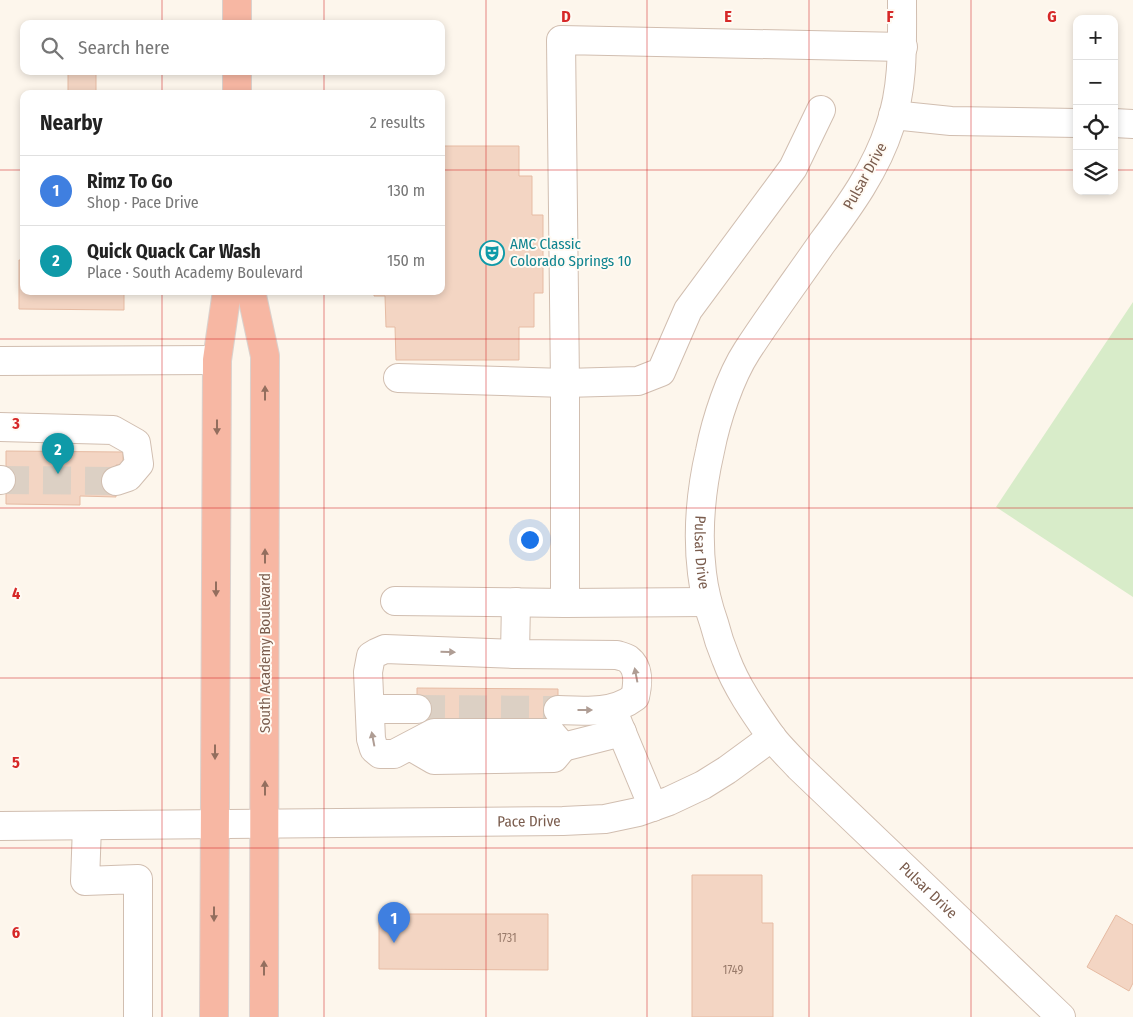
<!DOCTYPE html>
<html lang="en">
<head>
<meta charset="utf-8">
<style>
  body { margin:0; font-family:"Fira Sans Condensed",sans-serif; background:#f2f2f2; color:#222 }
  .controls { position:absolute; right:15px; top:15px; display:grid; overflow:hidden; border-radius:10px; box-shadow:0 2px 8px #0003 }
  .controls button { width:45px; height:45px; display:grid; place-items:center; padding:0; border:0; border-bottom:1px solid #e0e0e0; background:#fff; color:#222; font:25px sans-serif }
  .you { position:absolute; left:529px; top:539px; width:18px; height:18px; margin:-12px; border:4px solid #fff; border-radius:50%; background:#1a73e8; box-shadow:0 0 0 8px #1a73e833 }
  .badge { display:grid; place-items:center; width:32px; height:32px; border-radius:50%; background:#e76f51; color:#fff; font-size:16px; font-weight:700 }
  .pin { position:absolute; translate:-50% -41px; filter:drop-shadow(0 1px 2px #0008) }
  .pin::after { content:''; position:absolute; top:26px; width:18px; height:15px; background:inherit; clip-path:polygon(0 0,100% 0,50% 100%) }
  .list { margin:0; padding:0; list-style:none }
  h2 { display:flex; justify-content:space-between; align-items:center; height:65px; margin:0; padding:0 20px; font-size:21px }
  h2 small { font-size:16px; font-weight:400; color:#767676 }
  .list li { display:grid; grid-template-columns:32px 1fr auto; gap:15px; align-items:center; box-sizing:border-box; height:70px; padding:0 20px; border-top:1px solid #e0e0e0 }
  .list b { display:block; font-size:19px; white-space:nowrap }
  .list p { margin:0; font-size:16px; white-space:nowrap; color:#767676 }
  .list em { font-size:16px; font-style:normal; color:#767676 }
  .icon { flex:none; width:28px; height:28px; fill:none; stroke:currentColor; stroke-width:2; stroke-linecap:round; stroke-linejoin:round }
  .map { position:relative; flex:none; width:1133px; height:1017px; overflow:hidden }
  .search { position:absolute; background:#fff; box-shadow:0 2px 8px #0003; left:20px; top:20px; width:425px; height:55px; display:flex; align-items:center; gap:12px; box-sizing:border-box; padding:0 18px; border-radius:10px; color:#767676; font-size:19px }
  .panel { position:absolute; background:#fff; box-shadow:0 2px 8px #0003; left:20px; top:90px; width:425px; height:205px; border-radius:10px }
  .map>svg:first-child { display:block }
  .green { fill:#d8ecc9 }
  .building { fill:#f3d5c3; stroke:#e6bba3 }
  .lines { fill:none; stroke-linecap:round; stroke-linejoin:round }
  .minor-tunnel { stroke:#dcd0c4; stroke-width:28; stroke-dasharray:28 14; stroke-linecap:butt }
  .minor-casing { stroke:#d1beb0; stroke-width:30 }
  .highway-casing { stroke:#dad1cd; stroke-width:30 }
  .minor { stroke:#fff; stroke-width:28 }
  .highway { stroke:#f7b7a3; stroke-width:28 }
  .oneway { fill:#936e5e }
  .oneway2 { fill:#af9d94 }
  .grid { fill:none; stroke:#d62828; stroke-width:1; stroke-opacity:0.55 }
  .labels { text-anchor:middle; stroke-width:4; stroke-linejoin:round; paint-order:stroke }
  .number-label { font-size:12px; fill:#987a6a }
  .street-label { font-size:15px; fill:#7a5c4d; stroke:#fffaf3 }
  .culture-label { font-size:15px; fill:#0d838f; stroke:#fffaf3; text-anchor:start }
  .grid-label { font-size:16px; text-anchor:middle; font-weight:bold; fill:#d62828; stroke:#fffaf3; stroke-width:4; stroke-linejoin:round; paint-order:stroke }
</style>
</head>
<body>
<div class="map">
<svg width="1133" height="1017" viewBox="0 0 1133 1017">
  <rect width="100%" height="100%" fill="#fdf6ec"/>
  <polygon class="green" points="1133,302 1133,597 996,507"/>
  <g class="building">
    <rect x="68" y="71" width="28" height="23"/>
    <polygon points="441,146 519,146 519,176 532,176 532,215 543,215 543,293 534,293 534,327 519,327 519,360 396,360 395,327 386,327 385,296 374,296 374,291 441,291"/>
    <polygon points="19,260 24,260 24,291 124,291 124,310 19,309"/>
    <polygon points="6,451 123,452 123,465 116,465 116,497 80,496 80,505 6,504"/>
    <polygon points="417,688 558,689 558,723 417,722"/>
    <polygon points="692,875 762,875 762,923 773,923 773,1017 692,1017"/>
    <polygon points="379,914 548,914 548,970 379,969"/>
    <polygon points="1116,915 1133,925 1133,983 1129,991 1087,967"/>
  </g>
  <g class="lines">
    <g class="minor-tunnel">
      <polyline points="1,480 116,481"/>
      <polyline points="417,709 558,710"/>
    </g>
    <defs>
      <g id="minor">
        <path id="s1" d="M902,0C902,42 904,86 890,126C876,170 849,207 822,243C797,279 771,314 747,351C730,377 716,420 710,451C701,490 697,532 702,573C704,590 708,606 714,623C717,635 721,647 726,659C736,686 754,712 771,736C779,747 790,757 799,767L1061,1017"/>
        <polyline points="893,115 951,121 1077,123"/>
        <polyline points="1114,123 1133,124"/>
        <polyline points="0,361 217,360"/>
        <polyline points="398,378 565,383 638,381 661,372 688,310 793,168 821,110"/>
        <polyline points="0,427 113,430 136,443 139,464 128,477 116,481"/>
        <polyline points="0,480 1,480"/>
        <polyline points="395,601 565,603"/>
        <polyline points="707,602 565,603 565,383 561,40 903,47"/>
        <polyline points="515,654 516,602"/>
        <polyline points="370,709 417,709"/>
        <polyline points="615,716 653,807"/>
        <path d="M410,746L434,760L554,758L563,747L551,733H434L394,754H380L374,749L371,739L368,672L371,656L376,653L385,649L515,654L617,655C620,656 625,657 628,659C640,668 638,684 635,697C613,714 584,711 558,710"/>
        <polyline points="544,747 563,747 622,732"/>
        <path id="s2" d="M0,826L563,821L605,819L638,812L669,801L703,785L727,770L772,737"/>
        <polyline points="87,826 85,881 138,879 138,1017"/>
      </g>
      <g id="highway">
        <polyline points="237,24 237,0"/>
        <polyline points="237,94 237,71"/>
        <polyline points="251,291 265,356 264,1017"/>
        <polyline points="214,1017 217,360 227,291"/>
      </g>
    </defs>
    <use href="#minor" class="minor-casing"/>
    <use href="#highway" class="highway-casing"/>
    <use href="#minor" class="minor"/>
    <use href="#highway" class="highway"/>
  </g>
  <defs><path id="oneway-solid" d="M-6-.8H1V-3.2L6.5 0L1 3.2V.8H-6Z" transform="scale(1.25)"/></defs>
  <g class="oneway">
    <use href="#oneway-solid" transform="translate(265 393) rotate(-90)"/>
    <use href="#oneway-solid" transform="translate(217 427) rotate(90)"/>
    <use href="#oneway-solid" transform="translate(265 556) rotate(-90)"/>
    <use href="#oneway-solid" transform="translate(216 589) rotate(90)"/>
    <use href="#oneway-solid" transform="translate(215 752) rotate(90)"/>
    <use href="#oneway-solid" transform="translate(265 788) rotate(-90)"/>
    <use href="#oneway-solid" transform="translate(214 914) rotate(90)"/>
    <use href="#oneway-solid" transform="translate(264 968) rotate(-90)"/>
  </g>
  <g class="oneway2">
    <use href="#oneway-solid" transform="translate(448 652) rotate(2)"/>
    <use href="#oneway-solid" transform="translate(636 675) rotate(-101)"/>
    <use href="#oneway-solid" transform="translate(585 710)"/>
    <use href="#oneway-solid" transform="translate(373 739) rotate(-101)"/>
  </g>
  <path class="grid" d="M162,0V24M324,0V24M486,0V1017M647,0V1017M809,0V1017M971,0V1017M162,71V94M324,71V94M0,170H24M441,170H1077M1114,170H1133M162,291V1017M324,291V1017M0,339H1133M0,508H1133M0,678H1133M0,848H1133"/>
  <defs>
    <symbol id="theatre-ring" viewBox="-11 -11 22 22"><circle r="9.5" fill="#fffaf3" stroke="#0f9aa8" stroke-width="1.5"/><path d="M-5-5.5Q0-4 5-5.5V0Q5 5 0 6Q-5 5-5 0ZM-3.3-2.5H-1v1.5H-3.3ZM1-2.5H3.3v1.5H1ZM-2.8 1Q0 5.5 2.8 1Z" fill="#0f9aa8"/></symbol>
  </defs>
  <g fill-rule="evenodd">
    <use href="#theatre-ring" x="478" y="239" width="28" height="28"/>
  </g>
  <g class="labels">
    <g class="number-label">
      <text x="507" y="942">1731</text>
      <text x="733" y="974">1749</text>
    </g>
    <g class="street-label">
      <text transform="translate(865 176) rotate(-61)" y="5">Pulsar Drive</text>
      <text dy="5" stroke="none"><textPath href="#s1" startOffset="604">Pulsar Drive</textPath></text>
      <text transform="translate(265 653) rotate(-90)" y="5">South Academy Boulevard</text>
      <text dy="5" stroke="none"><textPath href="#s2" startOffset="529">Pace Drive</textPath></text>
      <text dy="5" stroke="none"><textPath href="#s1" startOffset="1024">Pulsar Drive</textPath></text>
    </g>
    <g class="culture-label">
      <text x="510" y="249">AMC Classic<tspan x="510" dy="17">Colorado Springs 10</tspan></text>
    </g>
  </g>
  <g class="grid-label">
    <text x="566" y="22">D</text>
    <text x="728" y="22">E</text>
    <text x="890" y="22">F</text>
    <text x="1052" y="22">G</text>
    <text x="16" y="429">3</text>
    <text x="16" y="599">4</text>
    <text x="16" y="768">5</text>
    <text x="16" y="938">6</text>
  </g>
</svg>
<div class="controls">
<button>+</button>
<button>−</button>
<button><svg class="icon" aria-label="locate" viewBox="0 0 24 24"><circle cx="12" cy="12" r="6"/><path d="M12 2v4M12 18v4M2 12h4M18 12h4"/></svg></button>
<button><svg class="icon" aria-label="layers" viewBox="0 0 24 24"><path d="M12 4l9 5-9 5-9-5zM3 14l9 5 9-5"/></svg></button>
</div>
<div class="you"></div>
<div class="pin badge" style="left:394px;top:943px;background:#3f7fe0">1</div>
<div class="pin badge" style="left:58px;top:474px;background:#0f9aa8">2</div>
<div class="search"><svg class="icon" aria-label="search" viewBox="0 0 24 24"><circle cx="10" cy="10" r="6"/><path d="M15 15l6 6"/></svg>Search here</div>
<section class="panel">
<h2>Nearby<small>2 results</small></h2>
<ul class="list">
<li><span class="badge" style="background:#3f7fe0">1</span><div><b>Rimz To Go</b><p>Shop · Pace Drive</p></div><em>130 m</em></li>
<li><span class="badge" style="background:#0f9aa8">2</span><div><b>Quick Quack Car Wash</b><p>Place · South Academy Boulevard</p></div><em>150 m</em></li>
</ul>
</section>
</div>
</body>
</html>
